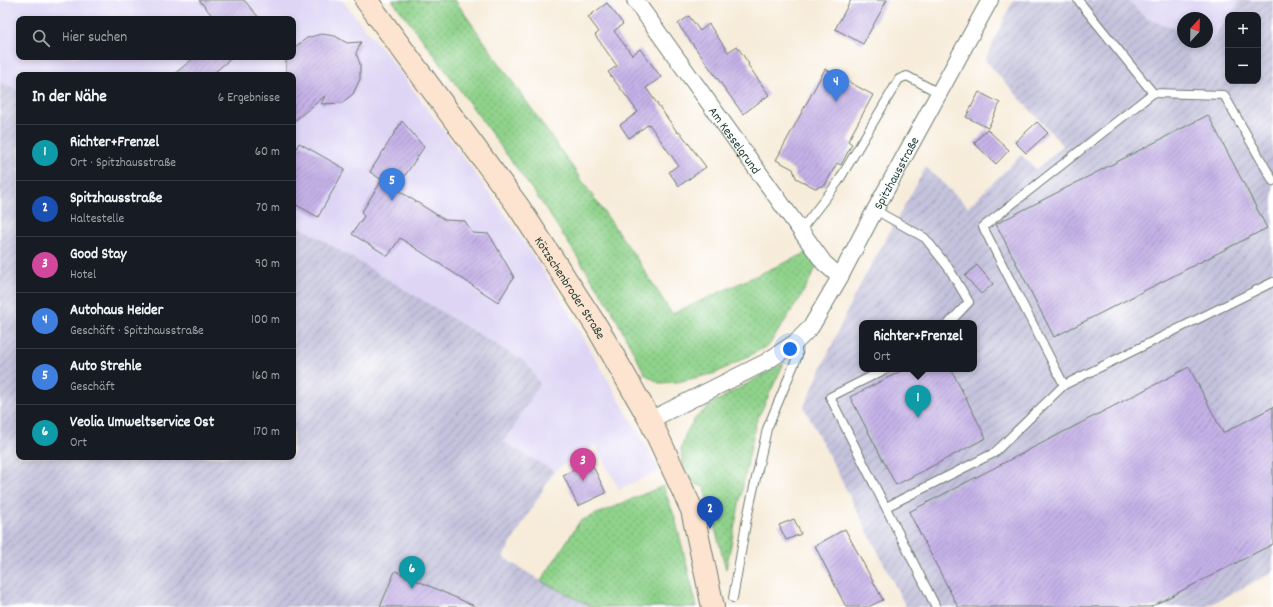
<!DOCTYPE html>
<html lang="de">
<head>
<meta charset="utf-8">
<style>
  body { margin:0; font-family:Dekko,sans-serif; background:#20242c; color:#f1f3f6 }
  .controls { position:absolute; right:12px; top:12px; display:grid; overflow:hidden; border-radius:8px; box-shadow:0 2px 6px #0003 }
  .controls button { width:36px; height:36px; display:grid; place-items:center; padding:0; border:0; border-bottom:1px solid #363941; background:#171b24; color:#f1f3f6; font:20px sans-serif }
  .compass { position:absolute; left:1177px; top:12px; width:36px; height:36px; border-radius:50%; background:#171b24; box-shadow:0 2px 6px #0003; rotate:22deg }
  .you { position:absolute; left:790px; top:349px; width:14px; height:14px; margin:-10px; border:3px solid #fff; border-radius:50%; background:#1a73e8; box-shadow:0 0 0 6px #1a73e833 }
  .badge { display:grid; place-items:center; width:26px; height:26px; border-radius:50%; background:#d93025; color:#fff; font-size:13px; font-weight:700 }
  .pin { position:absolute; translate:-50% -33px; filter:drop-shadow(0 1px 2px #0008) }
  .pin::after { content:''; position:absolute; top:21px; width:14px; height:12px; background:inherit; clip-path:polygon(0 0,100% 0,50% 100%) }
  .popup { position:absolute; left:859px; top:320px; width:118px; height:52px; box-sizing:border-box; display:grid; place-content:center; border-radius:8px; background:#171b24; filter:drop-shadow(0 1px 3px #0005); font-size:13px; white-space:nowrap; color:#9ea1a6 }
  .popup b { font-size:15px; color:#f1f3f6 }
  .popup::after { content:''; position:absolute; left:50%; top:100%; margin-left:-8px; border:8px solid transparent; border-top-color:#171b24 }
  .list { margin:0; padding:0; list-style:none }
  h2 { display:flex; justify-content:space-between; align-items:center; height:52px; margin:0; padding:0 16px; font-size:17px }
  h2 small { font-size:13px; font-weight:400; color:#9ea1a6 }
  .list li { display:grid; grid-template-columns:26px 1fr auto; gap:12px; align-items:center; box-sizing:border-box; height:56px; padding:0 16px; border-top:1px solid #363941 }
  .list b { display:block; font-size:15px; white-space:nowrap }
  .list p { margin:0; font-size:13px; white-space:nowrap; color:#9ea1a6 }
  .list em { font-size:13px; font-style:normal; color:#9ea1a6 }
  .icon { flex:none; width:22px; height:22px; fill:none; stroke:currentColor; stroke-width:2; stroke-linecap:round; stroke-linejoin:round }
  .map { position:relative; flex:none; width:1273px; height:607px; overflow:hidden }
  .search { position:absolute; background:#171b24; box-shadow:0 2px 6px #0003; left:16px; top:16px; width:280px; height:44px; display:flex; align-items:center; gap:10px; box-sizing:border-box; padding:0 14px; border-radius:8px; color:#9ea1a6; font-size:15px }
  .panel { position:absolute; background:#171b24; box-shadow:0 2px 6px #0003; left:16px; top:72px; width:280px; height:388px; border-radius:8px }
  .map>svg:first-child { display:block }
  .built { fill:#ded5f5; fill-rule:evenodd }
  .industrial { fill:url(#industrial-furrows); fill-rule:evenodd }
  .grass { fill:url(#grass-dots); stroke:#578860 }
  .building { fill:url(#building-hatch) }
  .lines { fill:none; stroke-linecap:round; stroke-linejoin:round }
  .lane-casing { stroke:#6b7a6e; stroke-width:10 }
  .street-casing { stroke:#6b7a6e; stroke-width:18 }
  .secondary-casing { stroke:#6b7a6e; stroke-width:24 }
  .lane { stroke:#fff; stroke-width:8 }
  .street { stroke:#fff; stroke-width:16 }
  .secondary { stroke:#fde4d0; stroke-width:22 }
  .labels { text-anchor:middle; stroke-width:3; stroke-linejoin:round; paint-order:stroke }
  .street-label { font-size:13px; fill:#1f3d34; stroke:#fff }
</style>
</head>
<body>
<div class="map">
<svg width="1273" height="607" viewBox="0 0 1273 607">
  <defs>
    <pattern id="industrial-furrows" width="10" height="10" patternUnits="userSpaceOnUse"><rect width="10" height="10" fill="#c3c1db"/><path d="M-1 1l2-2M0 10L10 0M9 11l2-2" fill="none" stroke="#9e9eb2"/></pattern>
    <pattern id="grass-dots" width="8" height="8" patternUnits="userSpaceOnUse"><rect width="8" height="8" fill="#8fd28b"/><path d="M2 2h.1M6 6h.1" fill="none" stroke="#74ac72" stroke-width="1.8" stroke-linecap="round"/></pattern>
    <pattern id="building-hatch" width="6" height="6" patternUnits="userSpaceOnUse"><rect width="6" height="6" fill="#c5b1e7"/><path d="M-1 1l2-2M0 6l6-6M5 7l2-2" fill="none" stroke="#9f91bc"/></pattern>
  </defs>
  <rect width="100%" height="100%" fill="#fff"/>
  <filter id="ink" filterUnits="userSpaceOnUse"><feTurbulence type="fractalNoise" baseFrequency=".025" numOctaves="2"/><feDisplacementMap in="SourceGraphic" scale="8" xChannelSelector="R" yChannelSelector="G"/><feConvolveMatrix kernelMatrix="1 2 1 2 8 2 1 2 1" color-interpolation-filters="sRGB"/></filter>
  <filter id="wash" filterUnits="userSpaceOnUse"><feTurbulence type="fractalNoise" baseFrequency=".012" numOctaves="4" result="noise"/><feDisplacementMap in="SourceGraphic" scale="16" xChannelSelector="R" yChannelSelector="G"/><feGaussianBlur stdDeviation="0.9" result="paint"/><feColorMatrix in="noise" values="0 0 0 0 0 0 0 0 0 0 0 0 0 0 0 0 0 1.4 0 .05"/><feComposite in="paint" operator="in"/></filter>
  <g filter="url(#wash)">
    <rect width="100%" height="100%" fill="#f7ecda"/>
    <g class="built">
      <path d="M0,0H342L398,69L504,213L558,293L660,471L619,489L595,445L554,471L504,442L540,384L527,363L311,233L293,224V75H19V91L0,82ZM19,19H293V57H19Z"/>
      <polygon points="1128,0 1241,0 1230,15 1228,15 1228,18 1210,43 1207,42 1207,18 1183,18 1183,32 1146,18"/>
    </g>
    <g class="industrial">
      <path d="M1013,0H1128L1146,18L1183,32V42L1210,43L1228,18V81H1258V15H1230L1241,0H1273V572L1206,607H906L804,407L853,298L926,167L968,207L1021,155L1036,169L1063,146L985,60ZM862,323H974V369H862Z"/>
      <polygon points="0,82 19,91 19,457 293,457 293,224 311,233 527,363 540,384 504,442 554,471 503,557 541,581 593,607 0,607"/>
    </g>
    <g class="grass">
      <polygon points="392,0 455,0 637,259 672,314 806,253 818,264 800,298 769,345 716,373 677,382 659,383 645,374 609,305 544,206 433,53"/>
      <polygon points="784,363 756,422 726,569 704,487 693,483 683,465 681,449 686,433 696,417 715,402"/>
      <polygon points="663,486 675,518 697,607 593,607 541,581 580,521"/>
    </g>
    <g id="blocks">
      <g class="building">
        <polygon points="199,0 244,0 260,19 215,19"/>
        <polygon points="851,0 887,0 863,44 835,29"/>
        <polygon points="607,3 623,24 614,31 632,55 640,49 661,77 646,88 678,133 680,132 706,167 679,186 669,172 678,165 649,124 629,138 620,125 638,112 608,72 617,66 595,35 599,32 588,17"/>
        <polygon points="689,16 700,31 709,24 728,52 737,46 749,64 748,65 769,95 743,114 678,24"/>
        <polygon points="321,34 335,36 347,43 361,42 356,53 360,64 360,79 353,94 342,103 321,104 326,95 293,122 293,75 286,75 286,60 288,57 293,57 293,50 295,47 307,38"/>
        <polygon points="195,57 233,57 211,75 173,75"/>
        <polygon points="825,69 873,95 848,141 852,144 841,165 837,163 825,185 815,188 796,178 793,169 776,160"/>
        <polygon points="979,92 1000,103 988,128 966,117"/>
        <polygon points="1208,115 1267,228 1054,337 996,224"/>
        <polygon points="402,121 424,147 396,189 445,220 465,221 472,233 489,234 514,277 498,302 400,238 388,256 352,234 364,216 361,213 382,180 370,172"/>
        <polygon points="1037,122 1048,133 1026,153 1015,142"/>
        <polygon points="987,129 1009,150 996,164 974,143"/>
        <polygon points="299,143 345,169 318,217 293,203 293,154"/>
        <polygon points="977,265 993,284 981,294 965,276"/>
        <polygon points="1189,367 1223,433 1273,407 1273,544 1150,607 958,607 909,512"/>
        <polygon points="905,369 951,369 986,438 896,485 850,397"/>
        <polygon points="591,462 606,493 578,506 563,475"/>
        <polygon points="794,519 801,534 786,540 779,525"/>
        <polygon points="845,529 883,600 868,607 846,607 815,546"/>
        <polygon points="395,571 477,607 380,607"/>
      </g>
    </g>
  </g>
  <g filter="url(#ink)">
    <use href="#blocks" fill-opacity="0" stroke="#6b7a6e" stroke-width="1"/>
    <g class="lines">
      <defs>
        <g id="lane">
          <polyline points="1078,0 1153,93 1224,95 1273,181"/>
          <polyline points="1153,93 983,227 1064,385 1273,282"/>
          <polyline points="875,210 925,238 948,267 969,302 949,323"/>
          <polyline points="800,231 838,182 899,79 907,76 939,93"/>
          <polyline points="886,369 830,397 936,607"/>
          <polyline points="886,507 994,453 1064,385"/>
          <polyline points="733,598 747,518 767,429 798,355 796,342"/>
        </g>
        <g id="street">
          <path id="s1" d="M635,0L824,263L840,277"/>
          <path id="s2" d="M650,420L766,362L796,342L811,327L840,277L875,210L990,0"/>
        </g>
        <g id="secondary">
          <path id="s3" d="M366,0L518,206L597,327L650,420L692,510L713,607"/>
        </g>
      </defs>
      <use href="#lane" class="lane-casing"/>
      <use href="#street" class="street-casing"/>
      <use href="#secondary" class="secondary-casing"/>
      <use href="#lane" class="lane"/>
      <use href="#street" class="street"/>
      <use href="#secondary" class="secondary"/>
    </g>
  </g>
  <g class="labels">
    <g class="street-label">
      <text dy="5" stroke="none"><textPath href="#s1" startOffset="172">Am Kesselgrund</textPath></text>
      <text dy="5" stroke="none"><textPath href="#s2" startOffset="363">Spitzhausstraße</textPath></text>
      <text dy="5" stroke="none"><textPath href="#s3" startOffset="353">Kötzschenbroder Straße</textPath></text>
    </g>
  </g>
</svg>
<div class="controls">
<button>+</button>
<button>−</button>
</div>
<svg class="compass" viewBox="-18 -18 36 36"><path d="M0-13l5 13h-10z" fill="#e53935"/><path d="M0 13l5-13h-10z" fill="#9ea1a6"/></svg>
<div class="you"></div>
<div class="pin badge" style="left:918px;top:418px;background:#0f9aa8">1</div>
<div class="popup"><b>Richter+Frenzel</b>Ort</div>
<div class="pin badge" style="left:710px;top:529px;background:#1a4fb4">2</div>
<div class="pin badge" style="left:583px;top:481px;background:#d1479c">3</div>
<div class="pin badge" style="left:836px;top:102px;background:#3f7fe0">4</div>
<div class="pin badge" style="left:392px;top:201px;background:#3f7fe0">5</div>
<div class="pin badge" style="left:412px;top:589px;background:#0f9aa8">6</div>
<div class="search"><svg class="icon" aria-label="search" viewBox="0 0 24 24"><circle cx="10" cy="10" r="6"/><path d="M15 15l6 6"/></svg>Hier suchen</div>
<section class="panel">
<h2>In der Nähe<small>6 Ergebnisse</small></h2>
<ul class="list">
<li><span class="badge" style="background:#0f9aa8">1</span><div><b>Richter+Frenzel</b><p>Ort · Spitzhausstraße</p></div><em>60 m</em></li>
<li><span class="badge" style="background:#1a4fb4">2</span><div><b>Spitzhausstraße</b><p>Haltestelle</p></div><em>70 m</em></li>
<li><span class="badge" style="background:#d1479c">3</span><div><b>Good Stay</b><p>Hotel</p></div><em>90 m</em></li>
<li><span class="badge" style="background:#3f7fe0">4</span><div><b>Autohaus Heider</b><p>Geschäft · Spitzhausstraße</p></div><em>100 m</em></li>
<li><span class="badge" style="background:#3f7fe0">5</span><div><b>Auto Strehle</b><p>Geschäft</p></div><em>160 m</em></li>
<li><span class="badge" style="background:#0f9aa8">6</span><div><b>Veolia Umweltservice Ost</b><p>Ort</p></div><em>170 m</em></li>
</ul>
</section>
</div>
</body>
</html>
